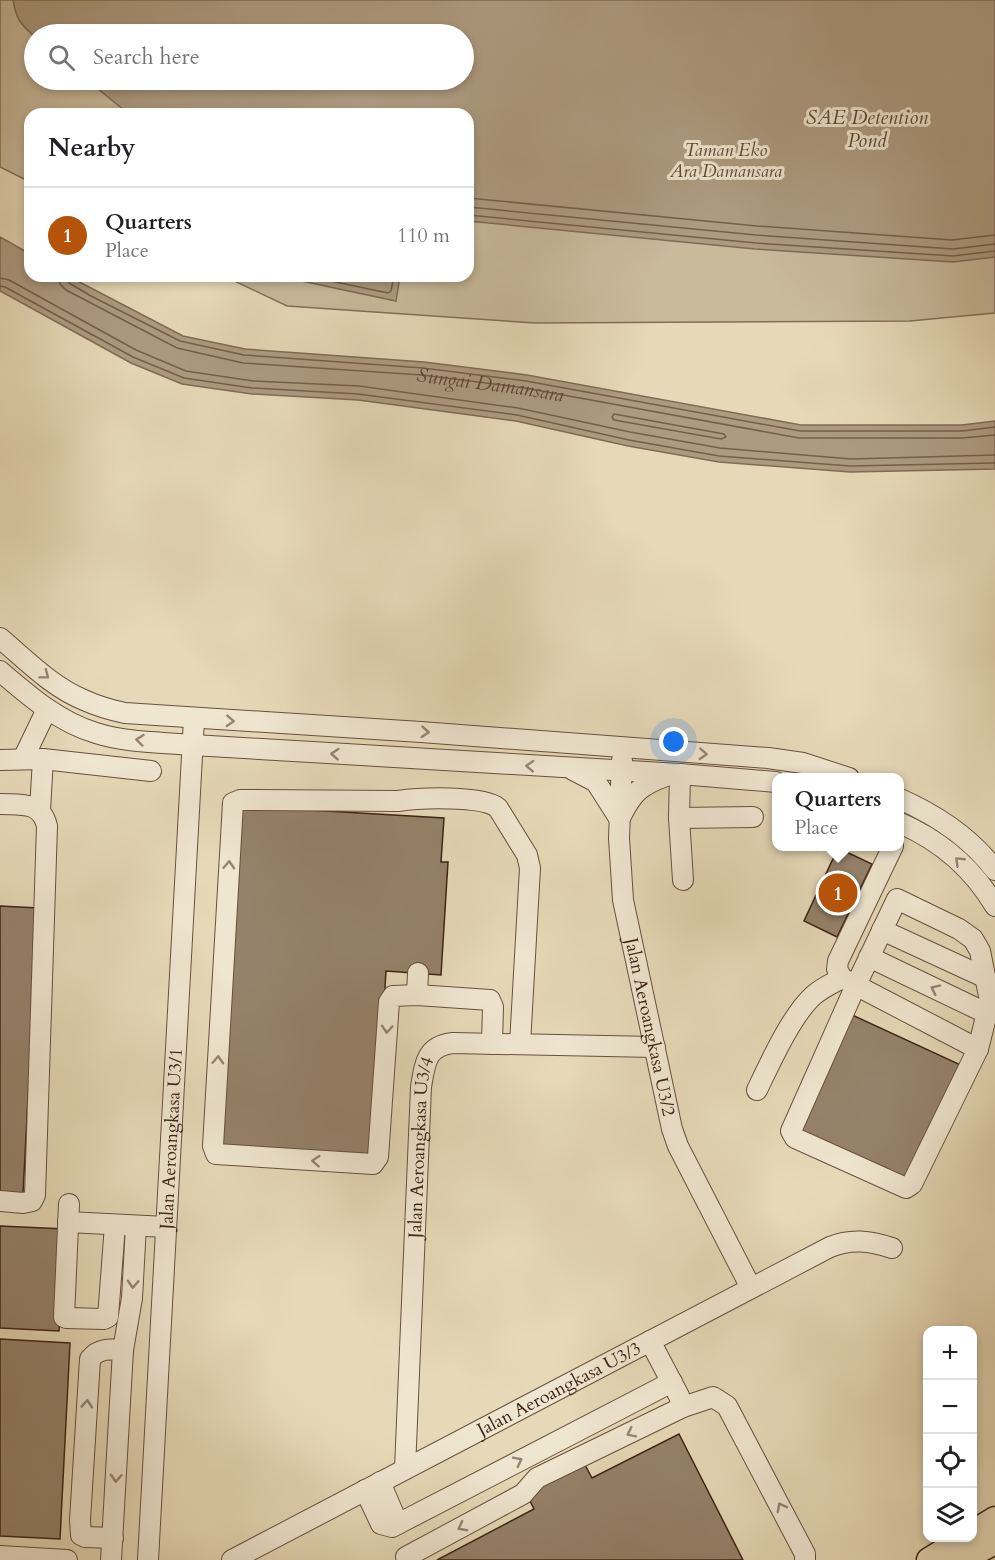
<!DOCTYPE html>
<html lang="en">
<head>
<meta charset="utf-8">
<style>
  body { margin:0; font-family:Cardo,serif; background:#f2f2f2; color:#202124 }
  .controls { position:absolute; right:18px; bottom:18px; display:grid; overflow:hidden; border-radius:12px; box-shadow:0 3px 9px #0003 }
  .controls button { width:54px; height:54px; display:grid; place-items:center; padding:0; border:0; border-bottom:2px solid #e0e0e0; background:#fff; color:#202124; font:30px sans-serif }
  .you { position:absolute; left:674px; top:742px; width:21px; height:21px; margin:-15px; border:4px solid #fff; border-radius:50%; background:#1a73e8; box-shadow:0 0 0 9px #1a73e833 }
  .badge { display:grid; place-items:center; width:39px; height:39px; border-radius:50%; background:#b45309; color:#fff; font-size:20px; font-weight:700 }
  .pin { position:absolute; translate:-50% -50%; border:3px solid #fff; box-shadow:0 2px 6px #0006 }
  .popup { position:absolute; left:772px; top:773px; width:132px; height:78px; box-sizing:border-box; display:grid; place-content:center; border-radius:12px; background:#fff; filter:drop-shadow(0 2px 4px #0005); font-size:20px; white-space:nowrap; color:#757577 }
  .popup b { font-size:22px; color:#202124 }
  .popup::after { content:''; position:absolute; left:50%; top:100%; margin-left:-12px; border:12px solid transparent; border-top-color:#fff }
  .list { margin:0; padding:0; list-style:none }
  h2 { display:flex; justify-content:space-between; align-items:center; height:78px; margin:0; padding:0 24px; font-size:26px }
  h2 small { font-size:20px; font-weight:400; color:#757577 }
  .list li { display:grid; grid-template-columns:39px 1fr auto; gap:18px; align-items:center; box-sizing:border-box; height:96px; padding:0 24px; border-top:2px solid #e0e0e0 }
  .list b { display:block; font-size:22px; white-space:nowrap }
  .list p { margin:0; font-size:20px; white-space:nowrap; color:#757577 }
  .list em { font-size:20px; font-style:normal; color:#757577 }
  .icon { flex:none; width:33px; height:33px; fill:none; stroke:currentColor; stroke-width:2; stroke-linecap:round; stroke-linejoin:round }
  .map { position:relative; flex:none; width:995px; height:1560px; overflow:hidden }
  .search { position:absolute; background:#fff; box-shadow:0 3px 9px #0003; left:24px; top:24px; width:450px; height:66px; display:flex; align-items:center; gap:15px; box-sizing:border-box; padding:0 21px; border-radius:33px; color:#757577; font-size:22px }
  .panel { position:absolute; background:#fff; box-shadow:0 3px 9px #0003; left:24px; top:108px; width:450px; height:174px; border-radius:18px }
  .map>svg:first-child { display:block }
  .green { fill:#c9ba9c; stroke:#846e59; stroke-width:1.5; fill-rule:evenodd }
  .water { fill:#ad9b80; stroke:#816b56; stroke-width:1.5 }
  .lines { fill:none; stroke-linecap:round; stroke-linejoin:round }
  .shore { stroke:#765f4b; stroke-width:1.5 }
  .building { fill:#95826a; stroke:#3e2316; stroke-width:1.5 }
  .minor-casing { stroke:#68503e; stroke-width:22 }
  .major-casing { stroke:#3e2316; stroke-width:27 }
  .minor { stroke:#efe6d0; stroke-width:20 }
  .major { stroke:#e6d9b7; stroke-width:24 }
  .oneway { stroke:#968473 }
  .labels { text-anchor:middle; stroke-width:6; stroke-linejoin:round; paint-order:stroke }
  .park-label { font-size:18px; font-style:italic; fill:#614938; stroke:#efe6d0 }
  .street-label { font-size:18px; fill:#3e2316; stroke:#efe6d0 }
  .water-label { font-size:20px; font-style:italic; fill:#5f4736; stroke:#efe6d0 }
</style>
</head>
<body>
<div class="map">
<svg width="995" height="1560" viewBox="0 0 995 1560">
  <rect width="100%" height="100%" fill="#e6d9b7"/>
  <filter id="stains"><feTurbulence type="fractalNoise" baseFrequency=".00333" numOctaves="4"/><feColorMatrix values="0 0 0 0 .2 0 0 0 0 .09 0 0 0 0 .02 0 0 0 .5 -.17"/></filter>
  <radialGradient id="worn" r=".72"><stop offset=".6" stop-color="#630" stop-opacity="0"/><stop offset="1" stop-color="#630" stop-opacity=".3"/></radialGradient>
  <path class="green" d="M0,0H995V313L910,321L535,323L287,306L224,276H468V114H30V182L0,167ZM34,34H464V80H34Z"/>
  <g class="water">
    <path d="M13,0H995V257L953,262L755,249L468,221V114H129L87,80H464V34L34,36C20,24 16,18 13,0Z"/>
    <polygon points="0,237 30,254 30,276 68,276 183,336 245,349 424,362 527,375 801,425 962,425 995,421 995,469 850,472 719,462 628,446 516,421 358,400 252,394 182,384 131,363 0,291"/>
    <polygon points="278,276 400,276 396,301"/>
  </g>
  <g class="lines">
    <g class="shore">
      <polyline points="468,198 757,226 952,240 995,235"/>
      <polyline points="468,207 756,235 953,249 995,244"/>
      <polyline points="468,215 756,243 953,256 995,251"/>
      <path id="s1" d="M59,276L60,284L66,290L177,348L243,363L422,375L525,388L799,438H962L995,435"/>
      <polyline points="67,276 69,283 91,296 180,341 244,355 423,368 526,381 800,431 962,431 995,427"/>
      <polyline points="307,276 388,293 391,291 394,276"/>
      <polyline points="0,278 9,280 136,350 186,371 253,381 359,386 518,408 630,432 720,448 851,459 995,455"/>
      <polyline points="0,286 5,287 133,357 184,378 252,388 358,394 517,415 629,440 719,456 850,466 995,463"/>
      <polygon points="614,414 724,434 726,437 721,439 614,420 612,417"/>
    </g>
  </g>
  <g class="building">
    <polygon points="242,806 444,818 441,862 448,862 441,975 386,971 375,1157 222,1148"/>
    <polygon points="838,848 872,864 837,937 804,921"/>
    <polygon points="0,906 38,908 23,1193 0,1192"/>
    <polygon points="850,1014 963,1066 910,1183 797,1131"/>
    <polygon points="0,1226 65,1229 59,1331 0,1328"/>
    <polygon points="0,1339 70,1343 60,1539 0,1536"/>
    <polygon points="679,1434 743,1560 437,1560 534,1509 526,1493 584,1463 592,1478"/>
  </g>
  <g class="lines">
    <defs>
      <g id="minor">
        <path d="M0,638C26,660 52,687 84,700C97,706 111,710 125,713L421,732L768,758L803,763L849,778"/>
        <path d="M0,671C29,696 59,722 96,733C127,743 161,742 193,745L680,774L776,782"/>
        <polyline points="23,759 47,709"/>
        <polyline points="0,760 43,759 151,771"/>
        <path id="s2" d="M622,760L619,838L623,900L672,1129L678,1146L751,1288"/>
        <polyline points="573,770 596,782 619,818"/>
        <polyline points="680,774 679,818 683,880"/>
        <path d="M900,799C936,815 971,838 995,870"/>
        <path d="M0,804C21,805 41,801 47,826L35,1195L32,1201L23,1203L0,1201"/>
        <polyline points="40,810 43,759"/>
        <path d="M621,816C633,792 641,785 666,776"/>
        <polyline points="679,818 753,817"/>
        <path d="M900,823C941,841 972,867 995,906"/>
        <polyline points="893,846 838,961 837,969 842,978 978,1049"/>
        <polygon points="897,899 959,929 973,939 980,951 990,1001 978,1049 912,1184 906,1188 795,1138 791,1131 856,985"/>
        <polyline points="882,930 986,978"/>
        <polyline points="869,957 988,1014"/>
        <polyline points="417,995 418,973"/>
        <path d="M492,1044L493,1007L490,1000L417,995L393,996L389,1002L378,1157L373,1164L216,1154L213,1146L233,803L240,800L398,801C418,798 483,795 498,808L527,855L530,868L520,1044"/>
        <path d="M757,1090C770,1063 792,1014 814,995C822,988 833,983 842,978"/>
        <polyline points="69,1204 64,1317 66,1318 104,1319 108,1317 115,1225"/>
        <polyline points="68,1222 166,1227"/>
        <polyline points="650,1341 679,1396 683,1407"/>
        <path id="s3" d="M405,1469L421,1087C425,1063 426,1046 453,1043L655,1047"/>
        <polyline points="380,1482 398,1524"/>
        <polyline points="365,1490 381,1524 392,1527 672,1382"/>
        <path d="M113,1538L85,1537L81,1535L80,1520L90,1359C99,1348 110,1349 123,1350"/>
        <polyline points="0,1556 67,1560"/>
        <polyline points="406,1557 523,1494 537,1478 683,1407 713,1397 727,1406 805,1554 805,1560"/>
        <polyline points="111,1560 123,1350 132,1298 136,1226"/>
        <path id="s4" d="M148,1560L194,719"/>
        <path id="s5" d="M232,1560L830,1247C852,1238 870,1241 892,1248"/>
      </g>
      <g id="major">
        <polyline points="972,1533 995,1519"/>
        <polyline points="929,1560 965,1538"/>
        <polyline points="961,1560 995,1542"/>
      </g>
    </defs>
    <use href="#minor" class="minor-casing"/>
    <use href="#major" class="major-casing"/>
    <use href="#minor" class="minor"/>
    <use href="#major" class="major"/>
  </g>
  <defs><path id="oneway-chevron" d="M-2-3.5L2.5 0L-2 3.5" fill="none" stroke-width="1.6" stroke-linecap="round" stroke-linejoin="round" transform="scale(1.5)"/></defs>
  <g class="oneway">
    <use href="#oneway-chevron" transform="translate(45 675) rotate(37)"/>
    <use href="#oneway-chevron" transform="translate(230 721) rotate(3)"/>
    <use href="#oneway-chevron" transform="translate(425 732) rotate(4)"/>
    <use href="#oneway-chevron" transform="translate(140 740) rotate(-174)"/>
    <use href="#oneway-chevron" transform="translate(335 754) rotate(-176)"/>
    <use href="#oneway-chevron" transform="translate(703 754) rotate(3)"/>
    <use href="#oneway-chevron" transform="translate(530 766) rotate(-177)"/>
    <use href="#oneway-chevron" transform="translate(959 861) rotate(-136)"/>
    <use href="#oneway-chevron" transform="translate(229 865) rotate(-87)"/>
    <use href="#oneway-chevron" transform="translate(935 989) rotate(-154)"/>
    <use href="#oneway-chevron" transform="translate(387 1029) rotate(94)"/>
    <use href="#oneway-chevron" transform="translate(218 1060) rotate(-87)"/>
    <use href="#oneway-chevron" transform="translate(316 1161) rotate(-176)"/>
    <use href="#oneway-chevron" transform="translate(133 1284) rotate(93)"/>
    <use href="#oneway-chevron" transform="translate(87 1404) rotate(-86)"/>
    <use href="#oneway-chevron" transform="translate(631 1433) rotate(154)"/>
    <use href="#oneway-chevron" transform="translate(518 1461) rotate(-27)"/>
    <use href="#oneway-chevron" transform="translate(116 1478) rotate(93)"/>
    <use href="#oneway-chevron" transform="translate(781 1507) rotate(-118)"/>
    <use href="#oneway-chevron" transform="translate(462 1527) rotate(152)"/>
  </g>
  <g class="labels">
    <g class="park-label">
      <text x="726" y="156">Taman Eko<tspan x="726" dy="21">Ara Damansara</tspan></text>
    </g>
    <g class="street-label">
      <text dy="6" stroke="none"><textPath href="#s2" startOffset="270">Jalan Aeroangkasa U3/2</textPath></text>
      <text dy="6" stroke="none"><textPath href="#s4" startOffset="422">Jalan Aeroangkasa U3/1</textPath></text>
      <text dy="6" stroke="none"><textPath href="#s3" startOffset="322">Jalan Aeroangkasa U3/4</textPath></text>
      <text dy="6" stroke="none"><textPath href="#s5" startOffset="369">Jalan Aeroangkasa U3/3</textPath></text>
    </g>
    <g class="water-label">
      <text x="867" y="124">SAE Detention<tspan x="867" dy="23">Pond</tspan></text>
      <text dy="7" stroke="none"><textPath href="#s1" startOffset="458">Sungai Damansara</textPath></text>
    </g>
  </g>
  <rect width="100%" height="100%" filter="url(#stains)"/>
  <rect width="100%" height="100%" fill="url(#worn)"/>
</svg>
<div class="controls">
<button>+</button>
<button>−</button>
<button><svg class="icon" aria-label="locate" viewBox="0 0 24 24"><circle cx="12" cy="12" r="6"/><path d="M12 2v4M12 18v4M2 12h4M18 12h4"/></svg></button>
<button><svg class="icon" aria-label="layers" viewBox="0 0 24 24"><path d="M12 4l9 5-9 5-9-5zM3 14l9 5 9-5"/></svg></button>
</div>
<div class="you"></div>
<div class="pin badge" style="left:838px;top:893px">1</div>
<div class="popup"><b>Quarters</b>Place</div>
<div class="search"><svg class="icon" aria-label="search" viewBox="0 0 24 24"><circle cx="10" cy="10" r="6"/><path d="M15 15l6 6"/></svg>Search here</div>
<section class="panel">
<h2>Nearby<small></small></h2>
<ul class="list">
<li><span class="badge">1</span><div><b>Quarters</b><p>Place</p></div><em>110 m</em></li>
</ul>
</section>
</div>
</body>
</html>
